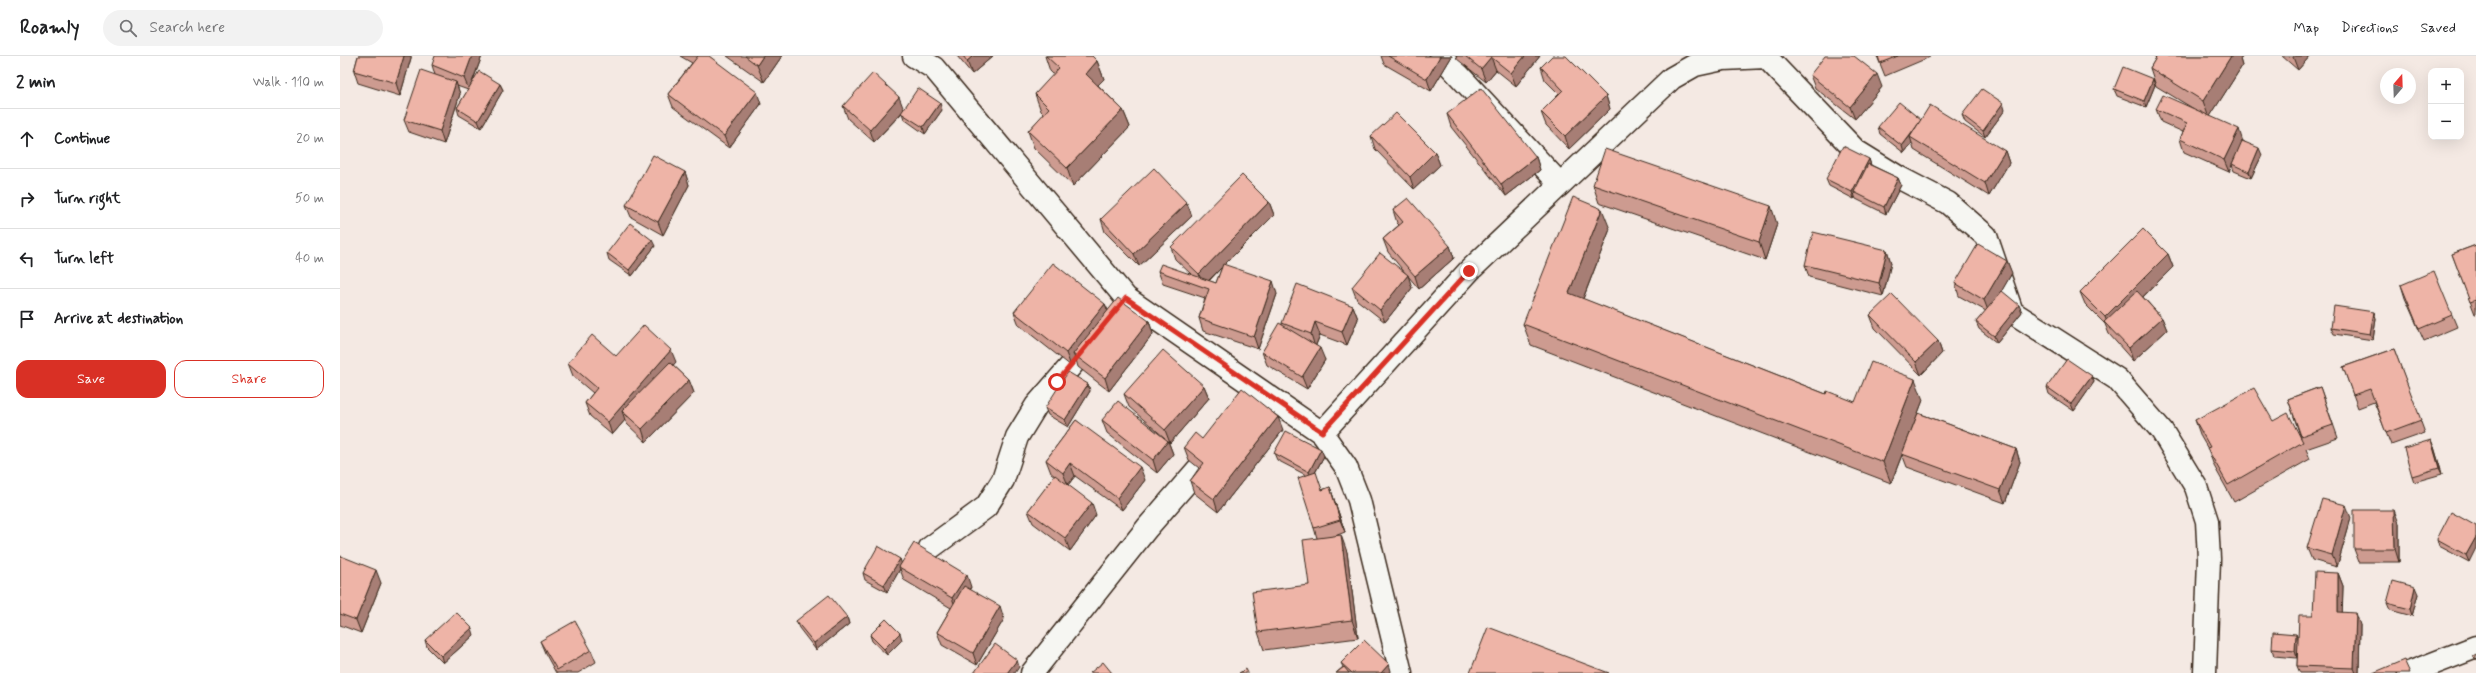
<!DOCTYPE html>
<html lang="en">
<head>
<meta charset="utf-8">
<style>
  body { margin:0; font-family:Mynerve,sans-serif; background:#f2f2f2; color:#202124 }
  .controls { position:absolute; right:12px; top:12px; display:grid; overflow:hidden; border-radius:8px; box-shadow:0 4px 16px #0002 }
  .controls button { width:36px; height:36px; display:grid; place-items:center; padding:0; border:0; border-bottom:1px solid #e0e0e0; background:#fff; color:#202124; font:20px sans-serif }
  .compass { position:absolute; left:2040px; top:12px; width:36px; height:36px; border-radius:50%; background:#fff; box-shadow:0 4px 16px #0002; rotate:19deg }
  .stop { position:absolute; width:12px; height:12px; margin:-9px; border:3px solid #d93025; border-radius:50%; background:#fff }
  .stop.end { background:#d93025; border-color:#fff; box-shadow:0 1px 4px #0008 }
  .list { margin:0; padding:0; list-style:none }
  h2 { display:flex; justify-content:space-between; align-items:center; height:52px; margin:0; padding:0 16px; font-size:17px }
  h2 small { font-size:13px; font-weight:400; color:#757577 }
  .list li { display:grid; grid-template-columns:26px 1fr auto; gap:12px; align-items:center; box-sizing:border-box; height:60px; padding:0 16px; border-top:1px solid #e0e0e0 }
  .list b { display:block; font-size:15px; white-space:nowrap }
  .list em { font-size:13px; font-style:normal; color:#757577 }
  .actions { display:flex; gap:8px; padding:12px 16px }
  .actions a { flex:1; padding:9px 0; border:1px solid #d93025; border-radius:12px; text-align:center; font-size:14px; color:#d93025 }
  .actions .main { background:#d93025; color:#fff }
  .icon { flex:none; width:22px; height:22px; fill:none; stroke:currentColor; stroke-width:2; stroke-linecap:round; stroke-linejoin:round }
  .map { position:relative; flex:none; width:2136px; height:617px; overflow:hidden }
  header { display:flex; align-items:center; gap:24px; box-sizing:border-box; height:56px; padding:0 20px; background:#fff; border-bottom:1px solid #e0e0e0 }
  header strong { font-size:19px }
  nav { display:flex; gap:22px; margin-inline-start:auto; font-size:14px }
  .search { width:280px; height:36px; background:#f2f2f2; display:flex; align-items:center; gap:10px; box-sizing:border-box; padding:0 14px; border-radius:22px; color:#757577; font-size:15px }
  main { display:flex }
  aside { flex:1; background:#fff }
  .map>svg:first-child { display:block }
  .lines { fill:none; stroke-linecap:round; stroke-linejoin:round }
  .minor-casing { stroke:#3b2a1e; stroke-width:25 }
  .minor { stroke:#f6f6f2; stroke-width:22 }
  .wall { fill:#cd9b90; stroke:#3b2a1e; fill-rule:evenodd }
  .shaded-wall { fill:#a77e75; stroke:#3b2a1e }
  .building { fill:#eeb4a7; stroke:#3b2a1e }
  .route { stroke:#d93025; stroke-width:5 }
</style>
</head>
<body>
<header>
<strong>Roamly</strong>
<div class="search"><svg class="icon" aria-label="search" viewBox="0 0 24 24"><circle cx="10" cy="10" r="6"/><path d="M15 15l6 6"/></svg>Search here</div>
<nav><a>Map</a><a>Directions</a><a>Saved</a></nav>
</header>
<main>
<aside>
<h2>2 min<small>Walk · 110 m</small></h2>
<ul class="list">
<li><svg class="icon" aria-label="ahead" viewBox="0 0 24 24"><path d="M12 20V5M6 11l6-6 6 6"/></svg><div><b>Continue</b></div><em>20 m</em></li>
<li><svg class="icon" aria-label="right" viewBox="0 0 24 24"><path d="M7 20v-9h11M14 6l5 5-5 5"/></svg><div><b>Turn right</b></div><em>50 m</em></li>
<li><svg class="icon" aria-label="left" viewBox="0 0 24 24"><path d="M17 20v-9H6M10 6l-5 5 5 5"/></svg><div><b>Turn left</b></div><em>40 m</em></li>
<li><svg class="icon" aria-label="arrive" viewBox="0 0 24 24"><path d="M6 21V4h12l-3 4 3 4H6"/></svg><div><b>Arrive at destination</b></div></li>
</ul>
<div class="actions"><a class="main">Save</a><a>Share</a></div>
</aside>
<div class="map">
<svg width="2136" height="617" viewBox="0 0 2136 617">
  <rect width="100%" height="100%" fill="#f4e9e3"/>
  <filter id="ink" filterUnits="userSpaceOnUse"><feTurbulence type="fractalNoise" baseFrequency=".025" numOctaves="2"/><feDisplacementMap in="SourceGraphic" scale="8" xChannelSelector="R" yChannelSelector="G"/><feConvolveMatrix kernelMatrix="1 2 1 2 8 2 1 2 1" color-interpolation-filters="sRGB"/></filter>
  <g filter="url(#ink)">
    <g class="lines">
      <defs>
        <g id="minor">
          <polyline points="574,0 594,12 786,242 982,377 1006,411 1019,444 1061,617"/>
          <polyline points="1101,0 1220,128"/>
          <polyline points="982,377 1129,215 1332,22 1355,9 1383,3 1426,1 1516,95 1558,121 1608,147 1646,180 1672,256 1777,323 1822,375 1856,431 1867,465 1869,503 1865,617"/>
          <polyline points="590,492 646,451 663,424 677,381 696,350 755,282"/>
          <polyline points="692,617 807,472 879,389"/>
          <polyline points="2069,617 2136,591"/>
        </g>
      </defs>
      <use href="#minor" class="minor-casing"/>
      <use href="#minor" class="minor"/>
    </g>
    <g class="wall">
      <polygon points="18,0 71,0 71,2 60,40 18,27 14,15"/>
      <polygon points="142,0 132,27 160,28 163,34 141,72 119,59 117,52 128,34 117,30 120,38 104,88 69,76 64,64 95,19 92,9"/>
      <polygon points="340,0 369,0 421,48 389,92 333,51 328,38 352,7"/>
      <polygon points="387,0 442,0 424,26"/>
      <polygon points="617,0 653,0 632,18"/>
      <polygon points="705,0 752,0 757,5 764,23 758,29 783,54 790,71 733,130 694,92 688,75 704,58 701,55 695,38 714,19 710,15"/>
      <polygon points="1041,0 1112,0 1091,35 1044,8"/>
      <polygon points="1116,0 1200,0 1176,30 1156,14 1146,26 1117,3"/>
      <polygon points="1537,0 1590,0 1590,1 1545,20"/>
      <polygon points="1814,0 1902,0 1900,3 1902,10 1870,60 1922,99 1911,122 1894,115 1892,109 1889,116 1844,96 1840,83 1843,76 1821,66 1816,53 1854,53 1816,30 1810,12 1816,2"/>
      <polygon points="1942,0 1970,0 1958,14"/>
      <polygon points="1201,11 1266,40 1270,53 1229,93 1206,69 1201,56 1219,38 1205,24"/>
      <polygon points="1470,19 1542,31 1515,63 1475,32"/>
      <polygon points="1815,29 1806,51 1777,40 1774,33"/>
      <polygon points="503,50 564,53 602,54 585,78 564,63 562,57 534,86 508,63"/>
      <polygon points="1665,54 1645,81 1625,66 1622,59"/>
      <polygon points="1107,58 1196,101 1200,114 1166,140 1111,71"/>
      <polygon points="1581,64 1665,95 1669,107 1649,140 1574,94 1572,87 1564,97 1540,78 1538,71"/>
      <polygon points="1031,80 1095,96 1100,109 1074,133 1035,93"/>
      <polygon points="1529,103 1531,109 1558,122 1561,129 1546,158 1516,143 1515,141 1514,143 1489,130 1486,123"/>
      <polygon points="345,116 349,129 323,179 291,161 286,149"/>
      <polygon points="1253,129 1437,168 1425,204 1259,147"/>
      <path d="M929,146L934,159L884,209L937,238L918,293L863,275L859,262L865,242L823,228L818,215L851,218L835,203L831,191ZM882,211L876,227L869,225Z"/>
      <polygon points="1053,154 1110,190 1114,202 1079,233 1068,220 1072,232 1045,266 1017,244 1012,231 1066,218 1048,196 1043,183 1059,169 1057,167"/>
      <polygon points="852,160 799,210 765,176 761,163"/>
      <polygon points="1270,173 1243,243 1486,338 1515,346 1583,344 1578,357 1676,393 1680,406 1665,447 1567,411 1562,398 1569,381 1551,427 1191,289 1183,268"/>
      <polygon points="2136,189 2136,258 2135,258 2112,198"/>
      <polygon points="315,190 292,220 269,204 267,197"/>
      <polygon points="1547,194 1551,207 1543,240 1469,221 1465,209"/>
      <polygon points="1828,198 1833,211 1803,241 1822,262 1827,274 1793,305 1769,278 1765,268 1745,248 1740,236"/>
      <polygon points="1672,217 1660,237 1682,256 1657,287 1639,273 1636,266 1646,255 1619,240 1615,227"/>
      <polygon points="2061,229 2112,259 2117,271 2084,285 2065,242"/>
      <polygon points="765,248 768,254 809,265 813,278 769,335 738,311 736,304 731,310 679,269 674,256"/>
      <polygon points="1013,250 1018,263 1007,289 980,279 976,289 985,304 967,333 927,309 922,296 942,269 942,267"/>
      <polygon points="1530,259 1598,285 1602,297 1581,319 1535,272"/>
      <polygon points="2036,262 2033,284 1994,278 1991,272"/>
      <polygon points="2054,293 2085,377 2051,389 2034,346 2018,352 2003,311"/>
      <polygon points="276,300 336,306 333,309 349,324 354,337 306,386 287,368 285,364 272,379 250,360 245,347 253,337 233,320 228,307"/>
      <polygon points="1752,320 1754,326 1734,355 1709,338 1707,331"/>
      <polygon points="748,328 750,335 728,371 708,359 705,352"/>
      <polygon points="864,330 869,342 830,387 828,385 833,398 817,417 767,377 762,364 825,382 789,351 784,338"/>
      <polygon points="1980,331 1998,382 1966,393 1970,403 1894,446 1874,410 1868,393 1861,381 1855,364 1933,365 1961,382 1948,343"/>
      <polygon points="736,364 805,424 782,454 735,420 728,429 756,459 730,495 693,467 688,455 715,420 711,417 706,404"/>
      <polygon points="943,374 878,456 854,437 850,425 859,412 849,404 844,391 862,383"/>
      <polygon points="2094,391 2102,418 2074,426 2072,420"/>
      <polygon points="934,397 984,400 975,417 982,434 990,431 1005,476 995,480 1007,496 1018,582 924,594 918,576 969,529 977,482 974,472 966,419 937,404"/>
      <polygon points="2011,462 1997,511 1972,504 1967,492"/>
      <polygon points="2059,467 2059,506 2019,506 2014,493"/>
      <polygon points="2136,470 2129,506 2099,490 2097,483"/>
      <polygon points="0,502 41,527 21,577 0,569"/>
      <polygon points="560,503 561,507 631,531 630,533 664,563 637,609 602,589 597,576 611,552 564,524 560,513 547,536 525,524 523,517"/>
      <polygon points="1998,517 2003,530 2002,556 2020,569 2019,617 1960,617 1957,610 1958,591 1957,602 1934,600 1932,593 1958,583"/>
      <polygon points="2078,538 2072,560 2050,554 2047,547"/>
      <polygon points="507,561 509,568 476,594 459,572 456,565"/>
      <polygon points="134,579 103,607 87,591 85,584"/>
      <polygon points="530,579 562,584 547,599 532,585"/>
      <polygon points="200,585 251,594 256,606 238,617 216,617 205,597"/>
      <polygon points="1001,607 1051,615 1050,617 996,617 1003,611"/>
    </g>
    <g class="shaded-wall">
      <polygon points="64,0 71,0 71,2 60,40 56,27"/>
      <polygon points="132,0 142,0 129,34 124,22"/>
      <polygon points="423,0 442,0 424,26 417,9"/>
      <polygon points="633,0 653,0 632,18 627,5"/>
      <polygon points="1100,0 1112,0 1091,35 1087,23"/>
      <polygon points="1185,0 1200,0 1176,30 1171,17"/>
      <polygon points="1891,0 1902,0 1900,3 1902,10 1869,62 1863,45"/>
      <polygon points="1954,0 1970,0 1958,14 1953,1"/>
      <polygon points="1151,1 1156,14 1146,26 1141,13"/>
      <polygon points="757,5 764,23 752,35 746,18"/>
      <polygon points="1537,18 1542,31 1515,63 1510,51"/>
      <polygon points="1813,23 1815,29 1806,51 1804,45"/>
      <polygon points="116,26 120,38 104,88 100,75"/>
      <polygon points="160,28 163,34 141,72 138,65"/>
      <polygon points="417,36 421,48 389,92 384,80"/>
      <polygon points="1266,40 1270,53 1229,93 1225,80"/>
      <polygon points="559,41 564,54 534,86 530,74"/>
      <polygon points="600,47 602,54 585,78 583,71"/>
      <polygon points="1663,47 1665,54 1645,81 1643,75"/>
      <polygon points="783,54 790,71 733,130 727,112"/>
      <polygon points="1582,65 1570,81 1572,87 1564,97 1562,90"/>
      <polygon points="1899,73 1903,86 1892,108 1892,109 1889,116 1884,104"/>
      <polygon points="1919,92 1922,99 1911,122 1909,116"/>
      <polygon points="1665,95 1669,107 1649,140 1645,127"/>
      <polygon points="1095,96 1100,109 1074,133 1070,121"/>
      <polygon points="1196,101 1200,114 1166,140 1161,128"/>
      <polygon points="1529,103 1531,110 1514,136 1515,141 1514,143 1512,136"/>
      <polygon points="345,116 349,129 323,179 318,166"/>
      <polygon points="1558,122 1561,129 1546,158 1544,151"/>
      <polygon points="929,146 934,159 863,230 859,218"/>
      <polygon points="847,147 852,160 799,210 794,198"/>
      <polygon points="1431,150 1437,168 1425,204 1419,186"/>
      <polygon points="1262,153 1270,173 1237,258 1229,237"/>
      <polygon points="312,184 315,190 292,220 289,214"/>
      <polygon points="1110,190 1114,202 1079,233 1075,220"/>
      <polygon points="1547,194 1551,207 1543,240 1539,227"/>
      <polygon points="1828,198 1833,211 1770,273 1769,271 1765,261"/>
      <polygon points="1667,205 1672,217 1649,257 1644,244"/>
      <polygon points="1068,219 1072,232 1045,266 1040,254"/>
      <polygon points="933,225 937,238 918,293 914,281"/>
      <polygon points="765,248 770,261 733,298 736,304 731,310 726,297"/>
      <polygon points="1679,249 1682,256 1657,287 1654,280"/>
      <polygon points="1013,250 1018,263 1007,289 1002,276"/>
      <polygon points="2034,256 2036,262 2033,284 2030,278"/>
      <polygon points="1822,262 1827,274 1793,305 1789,292"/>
      <polygon points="809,265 813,278 769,335 765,322"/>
      <polygon points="975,266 980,279 975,291 971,278"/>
      <polygon points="1598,285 1602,297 1581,319 1576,306"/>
      <polygon points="980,292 985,304 967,333 962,321"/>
      <polygon points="331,294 336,306 288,361 282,355 285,364 272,379 268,366"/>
      <polygon points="1752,320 1754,326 1734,355 1731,348"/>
      <polygon points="1575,323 1583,344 1551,427 1543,406"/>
      <polygon points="349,324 354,337 306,386 302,373"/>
      <polygon points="748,328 750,335 728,371 725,364"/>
      <polygon points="864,330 869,342 830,387 825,374"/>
      <polygon points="938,361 943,374 878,456 874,443"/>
      <polygon points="2091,384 2094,391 2102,418 2099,412"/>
      <polygon points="828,385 833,398 817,417 813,404"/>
      <polygon points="981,393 984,400 972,422 969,416"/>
      <polygon points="1676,393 1680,406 1665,447 1660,434"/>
      <polygon points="730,407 735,420 728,429 723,417"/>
      <polygon points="800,411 805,424 782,454 777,442"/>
      <polygon points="990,431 1005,476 1000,464"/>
      <polygon points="752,447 756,459 730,495 725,482"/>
      <polygon points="2006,449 2011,462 1997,511 1992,499"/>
      <polygon points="2054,454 2059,467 2059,506 2055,493"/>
      <polygon points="1001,479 1007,496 1018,582 1012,564"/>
      <polygon points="2136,481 2136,492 2129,506 2126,499"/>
      <polygon points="560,503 562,509 559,511 560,513 547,536 544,529"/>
      <polygon points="36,514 41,527 21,577 16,564"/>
      <polygon points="1998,517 2003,530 2002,569 1998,556"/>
      <polygon points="627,519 631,531 617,555 612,542"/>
      <polygon points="2075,531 2078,538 2072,560 2070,553"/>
      <polygon points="660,550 664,563 637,609 633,597"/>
      <polygon points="2016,557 2020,569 2019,617 2016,617 2014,612"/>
      <polygon points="507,561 509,568 476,594 474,587"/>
      <polygon points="132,572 134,579 103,607 101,600"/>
      <polygon points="560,577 562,584 547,599 544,593"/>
      <polygon points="1956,578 1959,584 1957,602 1955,595"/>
      <polygon points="677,604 679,611 675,617 667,617"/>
      <polygon points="1049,608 1051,615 1050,617 1041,617"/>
    </g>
    <g class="building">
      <polygon points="18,0 64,0 56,27 14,15"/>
      <polygon points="95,0 132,0 124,22 92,9"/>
      <polygon points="358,0 369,0 417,36 384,80 328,38"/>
      <polygon points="405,0 423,0 417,9"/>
      <polygon points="623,0 633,0 627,5"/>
      <polygon points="706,0 752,0 757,5 746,18 783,54 727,112 688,75 709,52 695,38 719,12"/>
      <polygon points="1048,0 1100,0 1087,23"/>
      <polygon points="1125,0 1185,0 1171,17 1151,1 1141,13"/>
      <polygon points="1212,0 1226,0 1266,40 1225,80 1201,56 1223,34 1201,11"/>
      <polygon points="1485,0 1514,0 1537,18 1510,51 1470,19"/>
      <polygon points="1538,0 1558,0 1540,7"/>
      <polygon points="1817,0 1891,0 1863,45 1810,12"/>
      <polygon points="1783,11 1813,23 1804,45 1774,33"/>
      <polygon points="81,14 116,26 100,75 64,64"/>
      <polygon points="139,15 160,28 138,65 117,52"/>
      <polygon points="533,17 559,41 530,74 503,50"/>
      <polygon points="578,32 600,47 583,71 561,57"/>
      <polygon points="1141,32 1196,101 1161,128 1107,58"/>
      <polygon points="1642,33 1663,47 1643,75 1622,59"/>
      <polygon points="1823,39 1899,73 1884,104 1840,83 1847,67 1816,53"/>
      <polygon points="1559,46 1581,64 1571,78 1562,90 1538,71"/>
      <polygon points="1590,49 1665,95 1645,127 1570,81"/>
      <polygon points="1056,57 1095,96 1070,121 1031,80"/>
      <polygon points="1902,85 1919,92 1909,116 1892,108"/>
      <polygon points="1503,90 1529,103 1512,136 1486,123"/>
      <polygon points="1265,93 1431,150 1419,186 1253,129"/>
      <polygon points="313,99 345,116 318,166 286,149"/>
      <polygon points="1528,108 1558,122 1544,151 1514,136"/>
      <polygon points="814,112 847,147 794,198 761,163"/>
      <polygon points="902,119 929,146 859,218 831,191"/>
      <polygon points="1233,141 1262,153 1229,237 1486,338 1487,335 1515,346 1531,306 1575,323 1543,406 1183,268"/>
      <polygon points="1068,142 1110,190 1075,220 1043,183 1063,166 1053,154"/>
      <polygon points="290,167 312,184 289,214 267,197"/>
      <polygon points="1803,173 1828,198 1765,261 1740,236"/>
      <polygon points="1473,176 1547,194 1539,227 1465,209"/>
      <polygon points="1638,188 1667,205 1644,244 1615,227"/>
      <polygon points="2136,189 2136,244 2130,246 2112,198"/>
      <polygon points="1040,197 1068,219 1040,254 1012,231"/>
      <polygon points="713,207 765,248 726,297 674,256"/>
      <polygon points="821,208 876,227 883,208 933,225 914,281 859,262 869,233 818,215"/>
      <polygon points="2094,215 2112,259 2079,273 2061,229"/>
      <polygon points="957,228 1013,250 1002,276 975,266 971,278 942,267"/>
      <polygon points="1662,235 1679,249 1654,280 1636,266"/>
      <polygon points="1797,235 1822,262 1789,292 1764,266"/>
      <polygon points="1552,238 1598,285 1576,306 1530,259"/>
      <polygon points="778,242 809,265 765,322 733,298"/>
      <polygon points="1994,250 2034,256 2030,278 1991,272"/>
      <polygon points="939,267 980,292 962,321 922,296"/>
      <polygon points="304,269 331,294 268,366 245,347 257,332 228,307 252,279 276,300"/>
      <polygon points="2054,293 2081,364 2046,377 2030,333 2013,339 2003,311"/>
      <polygon points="823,294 864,330 825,374 784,338"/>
      <polygon points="1727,303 1752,320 1731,348 1707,331"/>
      <polygon points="330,306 349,324 302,373 282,355"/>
      <polygon points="728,316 748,328 725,364 705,352"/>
      <polygon points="1980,331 1993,369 1961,380 1948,343"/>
      <polygon points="902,332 938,361 874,443 850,425 864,407 844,391 855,377 862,383"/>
      <polygon points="1914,332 1933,365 1948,357 1963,386 1888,429 1867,392 1870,391 1855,364"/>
      <polygon points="778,345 828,385 813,404 762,364"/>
      <polygon points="1578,357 1676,393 1660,434 1562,398"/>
      <polygon points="736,364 800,411 777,442 730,407 723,417 706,404"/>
      <polygon points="946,375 981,393 969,416 934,397"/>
      <polygon points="2091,384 2099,412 2072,420 2064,392"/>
      <polygon points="976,416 982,434 990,431 1000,464 974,472 958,422"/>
      <polygon points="715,419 752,447 725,482 688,455"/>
      <polygon points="1982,443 2006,449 1992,499 1967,492"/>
      <polygon points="2014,454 2054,454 2055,493 2014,493"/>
      <polygon points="2111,456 2136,470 2136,481 2126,499 2097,483"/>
      <polygon points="1001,479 1012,564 918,576 912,536 969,529 963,484"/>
      <polygon points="574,487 627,519 612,542 559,511"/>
      <polygon points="538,490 560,503 544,529 523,517"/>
      <polygon points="1,500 36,514 16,564 0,558 0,502"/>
      <polygon points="1975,516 1998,517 1998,556 2016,557 2014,612 1957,610 1959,559 1973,559"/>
      <polygon points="2053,525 2075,531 2070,553 2047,547"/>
      <polygon points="624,530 660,550 633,597 597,576"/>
      <polygon points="489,539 507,561 474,587 456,565"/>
      <polygon points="116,556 132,572 101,600 85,584"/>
      <polygon points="546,563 560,577 544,593 530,579"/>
      <polygon points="235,565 251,594 217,614 200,585"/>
      <polygon points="1148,571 1269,617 1130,617"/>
      <polygon points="1933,576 1956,578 1955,595 1932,593"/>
      <polygon points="1024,584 1049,608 1041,617 1012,617 1001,607"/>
      <polygon points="655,588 677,604 667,617 634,617"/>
      <polygon points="2136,598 2136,605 2133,600"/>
      <polygon points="2064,604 2070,617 2033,617"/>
      <polygon points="763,606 772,617 750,617"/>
      <polygon points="1004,611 1009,617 996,617"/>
      <polygon points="906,613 908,617 899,617"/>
    </g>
  </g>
  <g class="lines" filter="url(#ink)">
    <polyline class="route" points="717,326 786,242 982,376 1129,215"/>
  </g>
</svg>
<div class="controls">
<button>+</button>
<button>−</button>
</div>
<svg class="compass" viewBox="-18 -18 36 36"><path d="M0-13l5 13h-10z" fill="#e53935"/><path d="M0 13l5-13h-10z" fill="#757577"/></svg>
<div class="stop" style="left:717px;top:326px"></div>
<div class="stop end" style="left:1129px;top:215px"></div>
</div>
</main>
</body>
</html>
